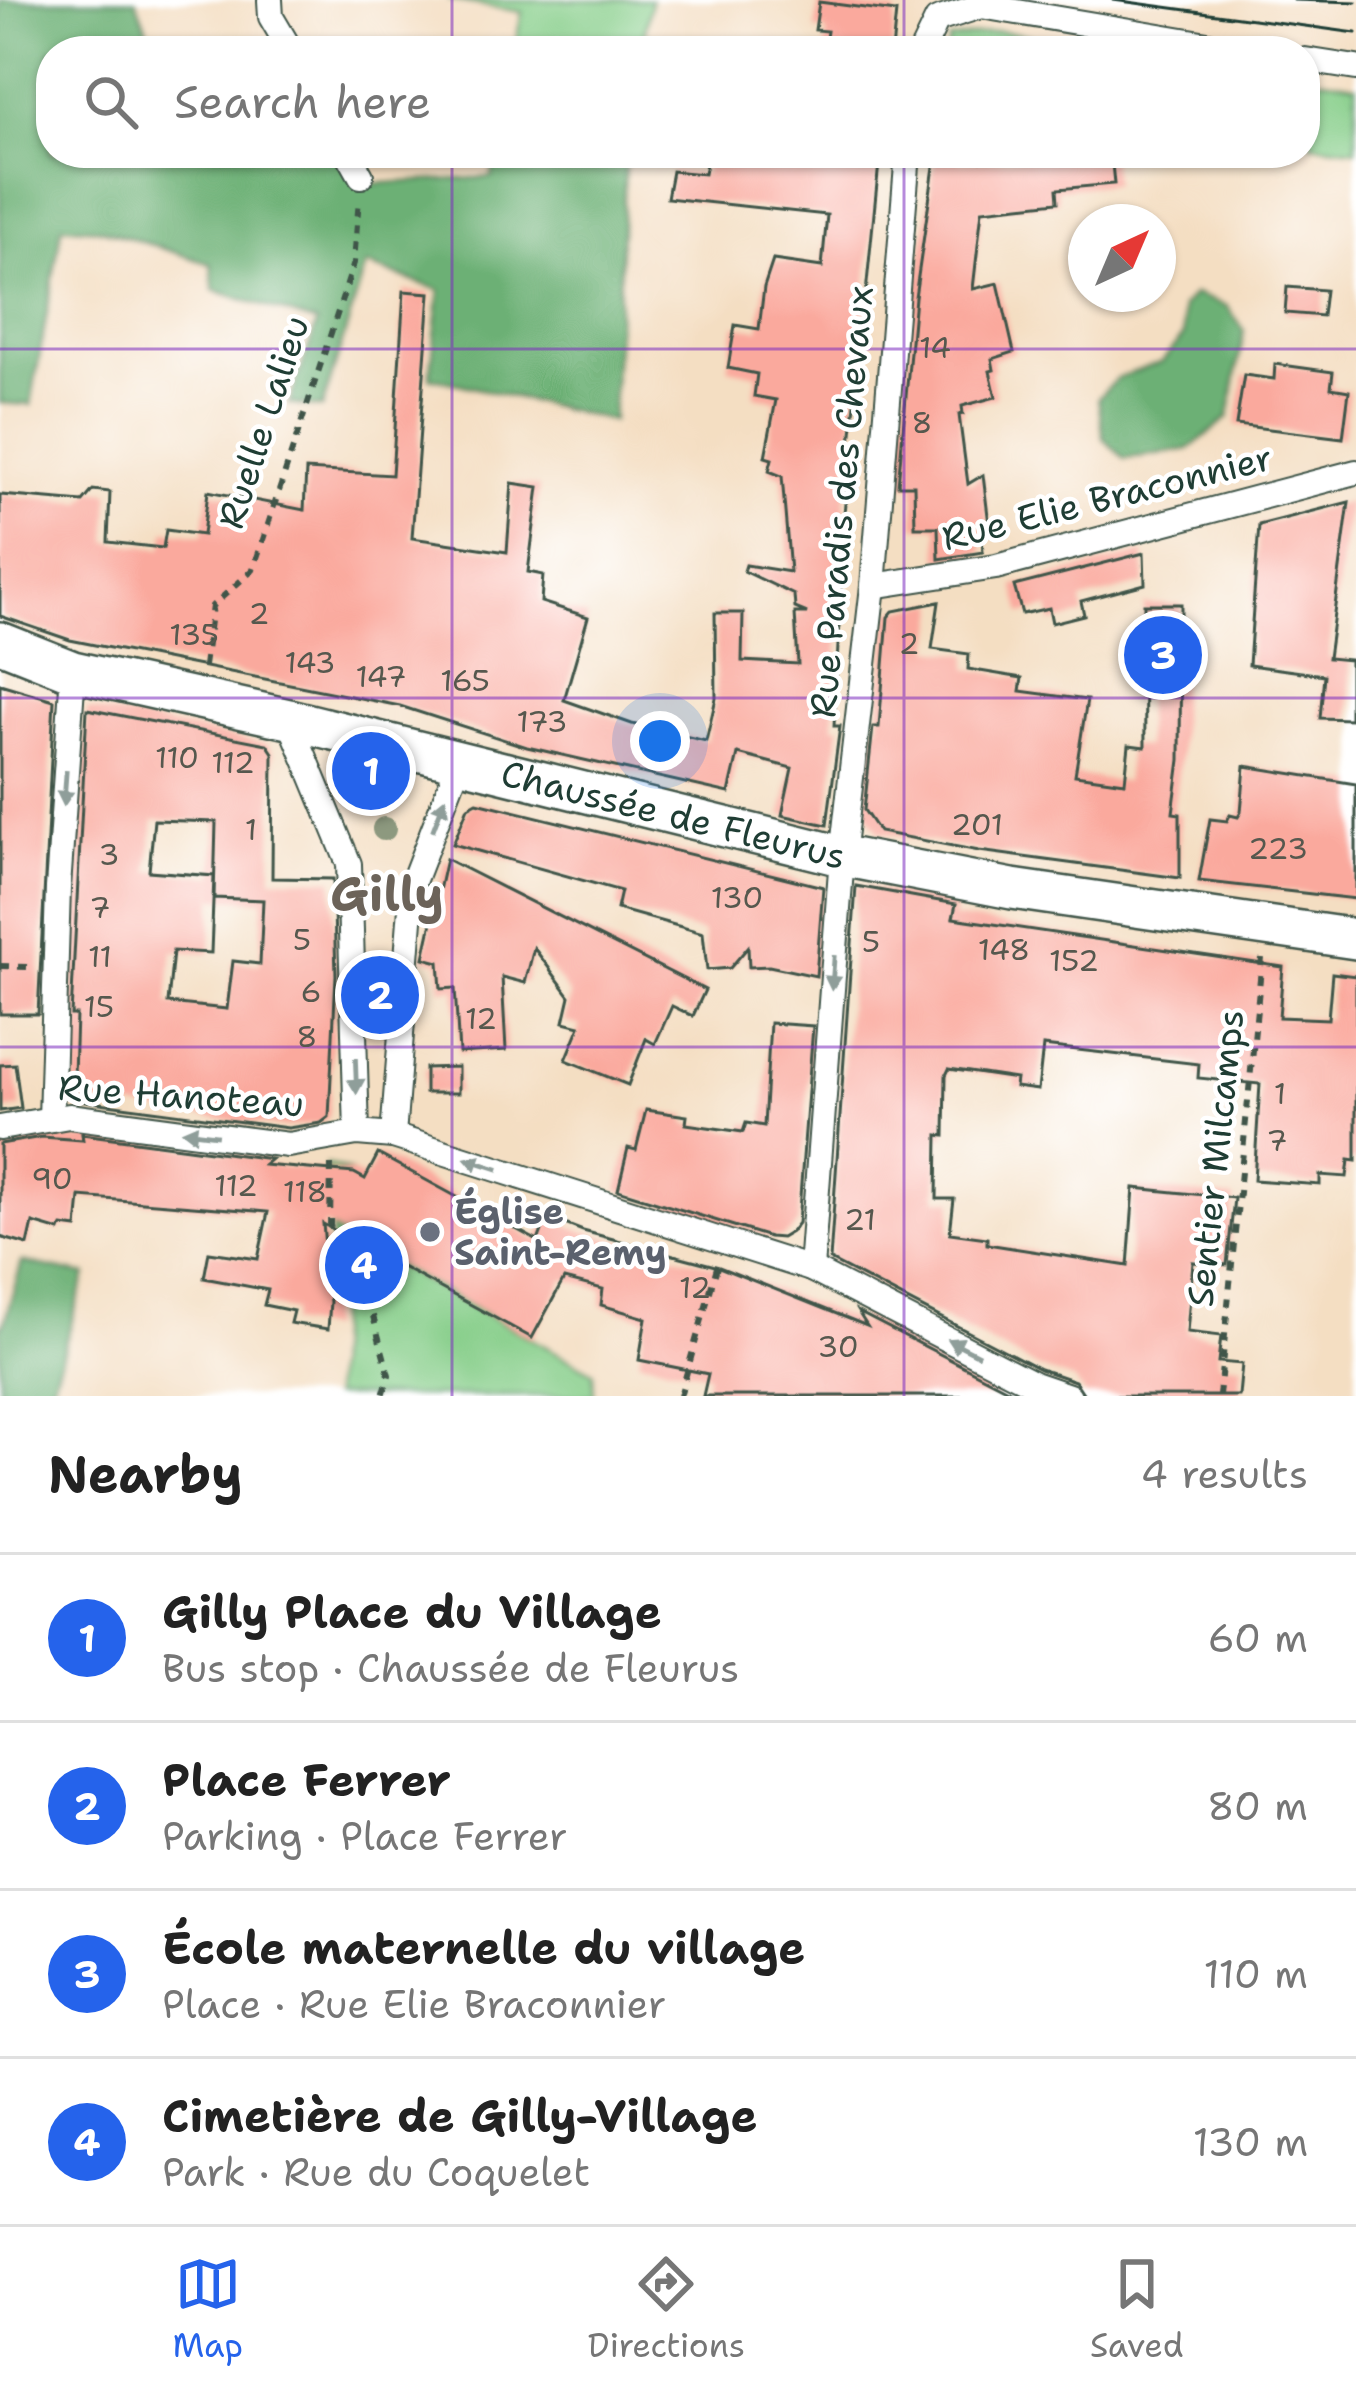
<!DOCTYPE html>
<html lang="en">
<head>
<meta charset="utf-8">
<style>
  body { margin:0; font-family:"Shantell Sans",sans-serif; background:#f2f2f2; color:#222 }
  .compass { position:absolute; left:1068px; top:204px; width:108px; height:108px; border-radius:50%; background:#fff; box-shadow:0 3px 9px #0004; rotate:44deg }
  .you { position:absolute; left:660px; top:741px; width:42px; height:42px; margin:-30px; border:9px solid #fff; border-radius:50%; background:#1a73e8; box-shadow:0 0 0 18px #1a73e833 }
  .badge { display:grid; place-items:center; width:78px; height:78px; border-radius:50%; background:#2563eb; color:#fff; font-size:39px; font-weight:700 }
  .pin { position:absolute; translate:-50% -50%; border:6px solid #fff; box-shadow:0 3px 12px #0006 }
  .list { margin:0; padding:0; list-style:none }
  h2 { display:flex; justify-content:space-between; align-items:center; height:156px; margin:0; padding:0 48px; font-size:51px }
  h2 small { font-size:39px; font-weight:400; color:#767676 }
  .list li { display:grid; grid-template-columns:78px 1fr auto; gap:36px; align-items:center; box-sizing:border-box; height:168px; padding:0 48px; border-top:3px solid #e0e0e0 }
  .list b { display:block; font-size:45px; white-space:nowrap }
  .list p { margin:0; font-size:39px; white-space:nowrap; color:#767676 }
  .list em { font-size:39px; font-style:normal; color:#767676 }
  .icon { flex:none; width:66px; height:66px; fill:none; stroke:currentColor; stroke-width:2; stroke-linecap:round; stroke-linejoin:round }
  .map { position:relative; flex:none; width:1356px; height:1396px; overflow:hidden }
  .search { position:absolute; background:#fff; box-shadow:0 3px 9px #0004; left:36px; right:36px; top:36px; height:132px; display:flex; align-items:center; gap:30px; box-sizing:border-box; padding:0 42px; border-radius:48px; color:#767676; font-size:45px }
  .sheet { height:828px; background:#fff }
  nav { display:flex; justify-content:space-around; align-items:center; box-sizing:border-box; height:168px; border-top:3px solid #e0e0e0; background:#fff; font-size:33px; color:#767676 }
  nav a { display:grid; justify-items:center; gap:6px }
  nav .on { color:#2563eb }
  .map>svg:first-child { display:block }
  .green { fill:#85cd88; stroke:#52855e; stroke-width:3 }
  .forest { fill:#6cb074; stroke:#467654; stroke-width:3 }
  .building { fill:#faa99d; fill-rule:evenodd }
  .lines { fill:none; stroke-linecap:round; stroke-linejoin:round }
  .minor-casing { stroke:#3f5549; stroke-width:28 }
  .primary-casing { stroke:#3f5549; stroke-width:44 }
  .path { stroke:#3f5549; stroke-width:6; stroke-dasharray:9 9; stroke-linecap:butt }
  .minor { stroke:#fff; stroke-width:24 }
  .primary { stroke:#fff; stroke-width:39 }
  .tram { stroke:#1f3d34; stroke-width:3 }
  .tree { fill:#8d997f }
  .oneway { fill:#8f9e9a }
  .grid { fill:none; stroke:#7b2cbf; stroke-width:3; stroke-opacity:0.55 }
  .worship-dot { fill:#6b7280; stroke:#fff; stroke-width:4.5 }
  .labels { text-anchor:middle; stroke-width:9; stroke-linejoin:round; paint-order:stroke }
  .number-label { font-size:30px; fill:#56584e }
  .street-label { font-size:36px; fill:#1f3d34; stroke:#fff }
  .worship-label { font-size:36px; font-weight:bold; fill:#5b616d; stroke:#fff; text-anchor:start }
  .district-label { font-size:48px; font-weight:bold; fill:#6c6359; stroke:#fff }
</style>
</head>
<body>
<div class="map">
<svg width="1356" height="1396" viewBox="0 0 1356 1396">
  <rect width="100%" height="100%" fill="#fff"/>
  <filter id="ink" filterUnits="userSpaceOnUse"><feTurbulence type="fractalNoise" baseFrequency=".00833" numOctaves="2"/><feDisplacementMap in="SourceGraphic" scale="24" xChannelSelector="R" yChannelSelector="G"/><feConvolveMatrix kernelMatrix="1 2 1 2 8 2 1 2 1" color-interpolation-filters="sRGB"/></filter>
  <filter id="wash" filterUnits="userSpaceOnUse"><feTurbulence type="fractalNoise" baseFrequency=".004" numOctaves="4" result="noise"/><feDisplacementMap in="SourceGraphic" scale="48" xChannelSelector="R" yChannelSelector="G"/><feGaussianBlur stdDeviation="2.7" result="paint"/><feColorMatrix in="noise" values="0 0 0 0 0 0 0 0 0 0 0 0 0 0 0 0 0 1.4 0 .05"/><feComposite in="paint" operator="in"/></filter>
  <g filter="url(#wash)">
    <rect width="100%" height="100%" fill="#f4dec2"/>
    <g class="green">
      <polygon points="448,0 651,0 641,51 514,51 522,12"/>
      <polygon points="999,31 1132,51 947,51 949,40"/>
      <polygon points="1305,76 1356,84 1356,149 1312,144"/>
      <polygon points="326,1165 349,1172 332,1202 336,1234 593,1372 594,1396 332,1396 337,1297"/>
    </g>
    <g class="forest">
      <polygon points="0,0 136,0 155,51 51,51 51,153 341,153 363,184 492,177 495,153 626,153 612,421 430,377 440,290 366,265 322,408 289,404 317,323 214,290 211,264 102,229 62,226 31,405 0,403"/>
      <polygon points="1194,294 1227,306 1244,330 1229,417 1189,449 1125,459 1104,439 1098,398 1117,378 1162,362 1184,335 1182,307"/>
      <polygon points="22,1262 86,1275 49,1396 0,1396 0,1325 3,1326"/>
    </g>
    <g id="blocks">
      <g class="building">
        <polygon points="819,2 896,12 892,51 824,51 827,31 815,30"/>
        <polygon points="708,153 768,159 768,153 880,153 839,564 842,565 834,726 840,726 827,825 782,815 792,768 738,754 729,793 527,747 400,706 70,640 0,616 0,495 83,502 93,490 110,492 108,542 163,548 166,530 203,535 208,491 304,510 306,470 392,475 404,291 430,293 412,538 507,552 512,483 539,487 528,572 543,575 541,602 588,617 564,700 632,724 706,741 716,698 715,613 743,613 742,661 798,664 795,613 807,613 795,608 794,595 744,571 746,565 790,572 782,476 769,471 772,459 765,457 776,400 754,396 757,374 728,368 735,325 759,329 764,287 773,260 822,267 827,215 667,198 672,171 704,174"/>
        <polygon points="936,153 961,153 959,162 1111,153 1114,184 1057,189 1058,202 982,210 973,289 998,283 1014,352 992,359 994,370 990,371 996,397 962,406 963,414 959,415 968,484 983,475 989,524 981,521 983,552 939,559 938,527 915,527 914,485 898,485 915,297"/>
        <polygon points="1287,287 1325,290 1322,316 1285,313"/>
        <polygon points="1275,364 1333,372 1331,388 1349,391 1343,438 1236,425 1244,375 1274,379"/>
        <polygon points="1349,502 1328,658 1350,660 1350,719 1320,718 1324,675 1249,665 1259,525"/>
        <polygon points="1144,553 1145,584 1081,601 1084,615 1052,623 1049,608 1022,614 1014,586"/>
        <polygon points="939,602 932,649 969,654 968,669 1022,678 1020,691 1087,700 1075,775 1125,782 1129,745 1145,747 1144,604 1181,604 1180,760 1173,813 1180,814 1180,878 979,851 879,832 864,810 873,727 879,727 888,617 893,611"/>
        <polygon points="0,684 54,700 38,1014 0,1014"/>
        <path d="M87,709L267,744L273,753L272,878L333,879L336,975L329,1117L321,1123L288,1128L77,1100L74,1076L76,1015H71ZM154,820L216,822L214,898L263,900L260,964L233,961L227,1009L168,1003L173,951L211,953L214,876L149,871Z"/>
        <polygon points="1245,766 1356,784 1356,899 1199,881 1210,819 1227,821 1230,815 1238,817 1241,812"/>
        <polygon points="477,802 823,887 816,976 769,966 749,967 748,947 730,968 707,970 703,933 617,909 621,891 453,844 468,807"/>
        <polygon points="446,859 705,990 693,1016 672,1006 655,1044 646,1039 628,1085 566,1060 580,1026 564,1022 570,996 534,948 525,983 502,977 506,1050 459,1053 455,988 441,989 439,962 424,958"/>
        <polygon points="856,886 956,904 953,918 1283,967 1279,1017 1328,1019 1332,973 1356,976 1356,1161 1349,1160 1347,1177 1320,1175 1320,1185 1254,1180 1260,1084 1198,1078 1199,1064 1043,1046 1038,1090 1015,1087 1016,1079 949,1069 946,1075 945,1136 938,1135 937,1199 954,1199 950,1233 987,1238 987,1244 1128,1266 1134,1188 1234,1198 1227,1265 1193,1262 1187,1332 1221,1336 1218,1362 1242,1364 1239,1396 1085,1396 1075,1381 1040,1369 830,1260"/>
        <polygon points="770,1023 813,1026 798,1223 791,1232 781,1238 769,1237 618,1190 628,1148 636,1150 646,1110 687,1116 686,1124 743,1132 746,1123 764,1126"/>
        <polygon points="15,1064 21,1108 0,1111 0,1065"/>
        <polygon points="458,1067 458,1093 425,1093 425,1068"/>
        <polygon points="82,1134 271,1159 264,1165 354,1173 365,1179 378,1154 538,1241 547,1217 583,1231 719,1267 867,1326 858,1312 1021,1396 703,1396 708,1374 639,1360 646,1318 601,1305 603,1289 564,1279 532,1338 323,1224 330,1302 328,1329 290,1323 293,1311 264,1305 268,1290 204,1278 209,1252 258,1259 268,1212 80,1197 77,1228 62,1226 60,1231 33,1223 28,1245 0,1237 0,1144 42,1137 83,1140"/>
      </g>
    </g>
  </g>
  <g filter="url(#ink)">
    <use href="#blocks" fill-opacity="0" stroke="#3f5549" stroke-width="3"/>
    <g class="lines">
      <defs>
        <g id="minor">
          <polyline points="270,0 271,17 291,51"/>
          <polyline points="922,51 937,20 981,6 1249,51"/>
          <polyline points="1305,60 1356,68"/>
          <polyline points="348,153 361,176"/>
          <polyline points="873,586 996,567 1356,472"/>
          <polyline points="289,719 349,864 357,1133"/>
          <polyline points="51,1119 58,888 73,671"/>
          <polyline points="0,1128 69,1116 288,1145 357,1133 393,1136 811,1269 1034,1384 1069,1396"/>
          <polyline points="393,1136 413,882 459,763"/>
          <polyline points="811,1269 842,856 873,586 908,153"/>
        </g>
        <g id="primary">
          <path id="s1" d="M0,642L73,671L289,719L842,856L1012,889L1356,939"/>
        </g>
      </defs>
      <use href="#minor" class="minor-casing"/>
      <use href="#primary" class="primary-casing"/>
      <g class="path">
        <polyline points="204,666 212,606 253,570 354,263 359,198"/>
        <polyline points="0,966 28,967"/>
        <polyline points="331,1165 330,1225 335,1244 364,1283 389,1375 383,1396"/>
        <polyline points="680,1396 717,1267"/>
        <polyline points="1219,1396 1262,958"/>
      </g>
      <use href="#minor" class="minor"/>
      <use href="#primary" class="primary"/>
      <g class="tram">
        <polyline points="1113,0 1356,33"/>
        <polyline points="1294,0 1356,2"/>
      </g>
    </g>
    <circle class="tree" cx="384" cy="829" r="12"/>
    <defs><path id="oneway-solid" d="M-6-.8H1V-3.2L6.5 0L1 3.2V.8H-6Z" transform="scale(3)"/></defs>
    <g class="oneway">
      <use href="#oneway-solid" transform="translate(65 788) rotate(94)"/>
      <use href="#oneway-solid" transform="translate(439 814) rotate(-69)"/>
      <use href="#oneway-solid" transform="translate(833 973) rotate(94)"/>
      <use href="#oneway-solid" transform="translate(356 1076) rotate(88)"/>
      <use href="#oneway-solid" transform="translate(200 1133) rotate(-173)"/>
      <use href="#oneway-solid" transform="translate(482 1164) rotate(-162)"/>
      <use href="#oneway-solid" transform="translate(963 1347) rotate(-153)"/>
    </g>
  </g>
  <path class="grid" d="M452,0V51M904,0V51M452,153V1396M904,153V1396M0,349H1356M0,698H1356M0,1047H1356"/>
  <circle class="worship-dot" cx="430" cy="1232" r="12"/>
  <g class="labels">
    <g class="number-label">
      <text x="935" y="358">14</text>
      <text x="922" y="433">8</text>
      <text x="259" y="624">2</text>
      <text x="194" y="645">135</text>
      <text x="909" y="654">2</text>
      <text x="310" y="673">143</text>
      <text x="381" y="687">147</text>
      <text x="465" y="691">165</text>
      <text x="542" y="732">173</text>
      <text x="177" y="768">110</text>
      <text x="233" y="773">112</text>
      <text x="977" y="835">201</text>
      <text x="251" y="840">1</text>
      <text x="1278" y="859">223</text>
      <text x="109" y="865">3</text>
      <text x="737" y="908">130</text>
      <text x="100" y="918">7</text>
      <text x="302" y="950">5</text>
      <text x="871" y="952">5</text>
      <text x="1004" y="960">148</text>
      <text x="100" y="967">11</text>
      <text x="1074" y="971">152</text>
      <text x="311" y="1002">6</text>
      <text x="99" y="1017">15</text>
      <text x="481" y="1029">12</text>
      <text x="307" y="1047">8</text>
      <text x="1280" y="1104">1</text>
      <text x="1277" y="1151">7</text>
      <text x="52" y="1189">90</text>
      <text x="236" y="1196">112</text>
      <text x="305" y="1202">118</text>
      <text x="860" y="1230">21</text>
      <text x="695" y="1298">12</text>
      <text x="838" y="1357">30</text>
    </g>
    <g class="street-label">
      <text transform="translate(263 422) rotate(-72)" y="13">Ruelle Lalieu</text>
      <text transform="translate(1107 497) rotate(-14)" y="13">Rue Elie Braconnier</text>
      <text transform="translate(841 502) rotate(-85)" y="13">Rue Paradis des Chevaux</text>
      <text dy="13" stroke="none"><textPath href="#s1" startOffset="696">Chaussée de Fleurus</textPath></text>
      <text transform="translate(181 1095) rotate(4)" y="13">Rue Hanoteau</text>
      <text transform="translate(1215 1158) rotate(-84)" y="13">Sentier Milcamps</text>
    </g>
    <g class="worship-label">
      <text x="454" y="1224">Église<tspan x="454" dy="41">Saint-Remy</tspan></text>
    </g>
    <g class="district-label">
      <text x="387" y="911">Gilly</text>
    </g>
  </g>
</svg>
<svg class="compass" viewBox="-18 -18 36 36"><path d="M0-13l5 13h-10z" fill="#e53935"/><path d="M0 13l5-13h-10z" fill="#767676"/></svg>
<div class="you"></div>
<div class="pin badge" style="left:371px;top:771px">1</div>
<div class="pin badge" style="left:380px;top:995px">2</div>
<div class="pin badge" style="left:1163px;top:655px">3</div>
<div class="pin badge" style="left:364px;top:1265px">4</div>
<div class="search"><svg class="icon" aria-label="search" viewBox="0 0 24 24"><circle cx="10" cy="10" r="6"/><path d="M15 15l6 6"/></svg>Search here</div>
</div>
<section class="sheet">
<h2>Nearby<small>4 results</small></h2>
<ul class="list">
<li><span class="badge">1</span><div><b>Gilly Place du Village</b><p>Bus stop · Chaussée de Fleurus</p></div><em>60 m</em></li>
<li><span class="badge">2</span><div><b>Place Ferrer</b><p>Parking · Place Ferrer</p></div><em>80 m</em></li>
<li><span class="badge">3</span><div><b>École maternelle du village</b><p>Place · Rue Elie Braconnier</p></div><em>110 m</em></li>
<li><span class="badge">4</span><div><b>Cimetière de Gilly-Village</b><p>Park · Rue du Coquelet</p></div><em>130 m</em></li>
</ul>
</section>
<nav>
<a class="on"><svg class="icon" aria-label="map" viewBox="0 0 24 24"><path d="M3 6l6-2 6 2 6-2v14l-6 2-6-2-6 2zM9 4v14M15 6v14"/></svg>Map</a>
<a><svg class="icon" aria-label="directions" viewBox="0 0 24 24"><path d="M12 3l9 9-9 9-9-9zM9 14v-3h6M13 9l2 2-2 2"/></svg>Directions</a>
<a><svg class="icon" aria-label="saved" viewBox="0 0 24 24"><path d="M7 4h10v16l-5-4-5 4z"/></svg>Saved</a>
</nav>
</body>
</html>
